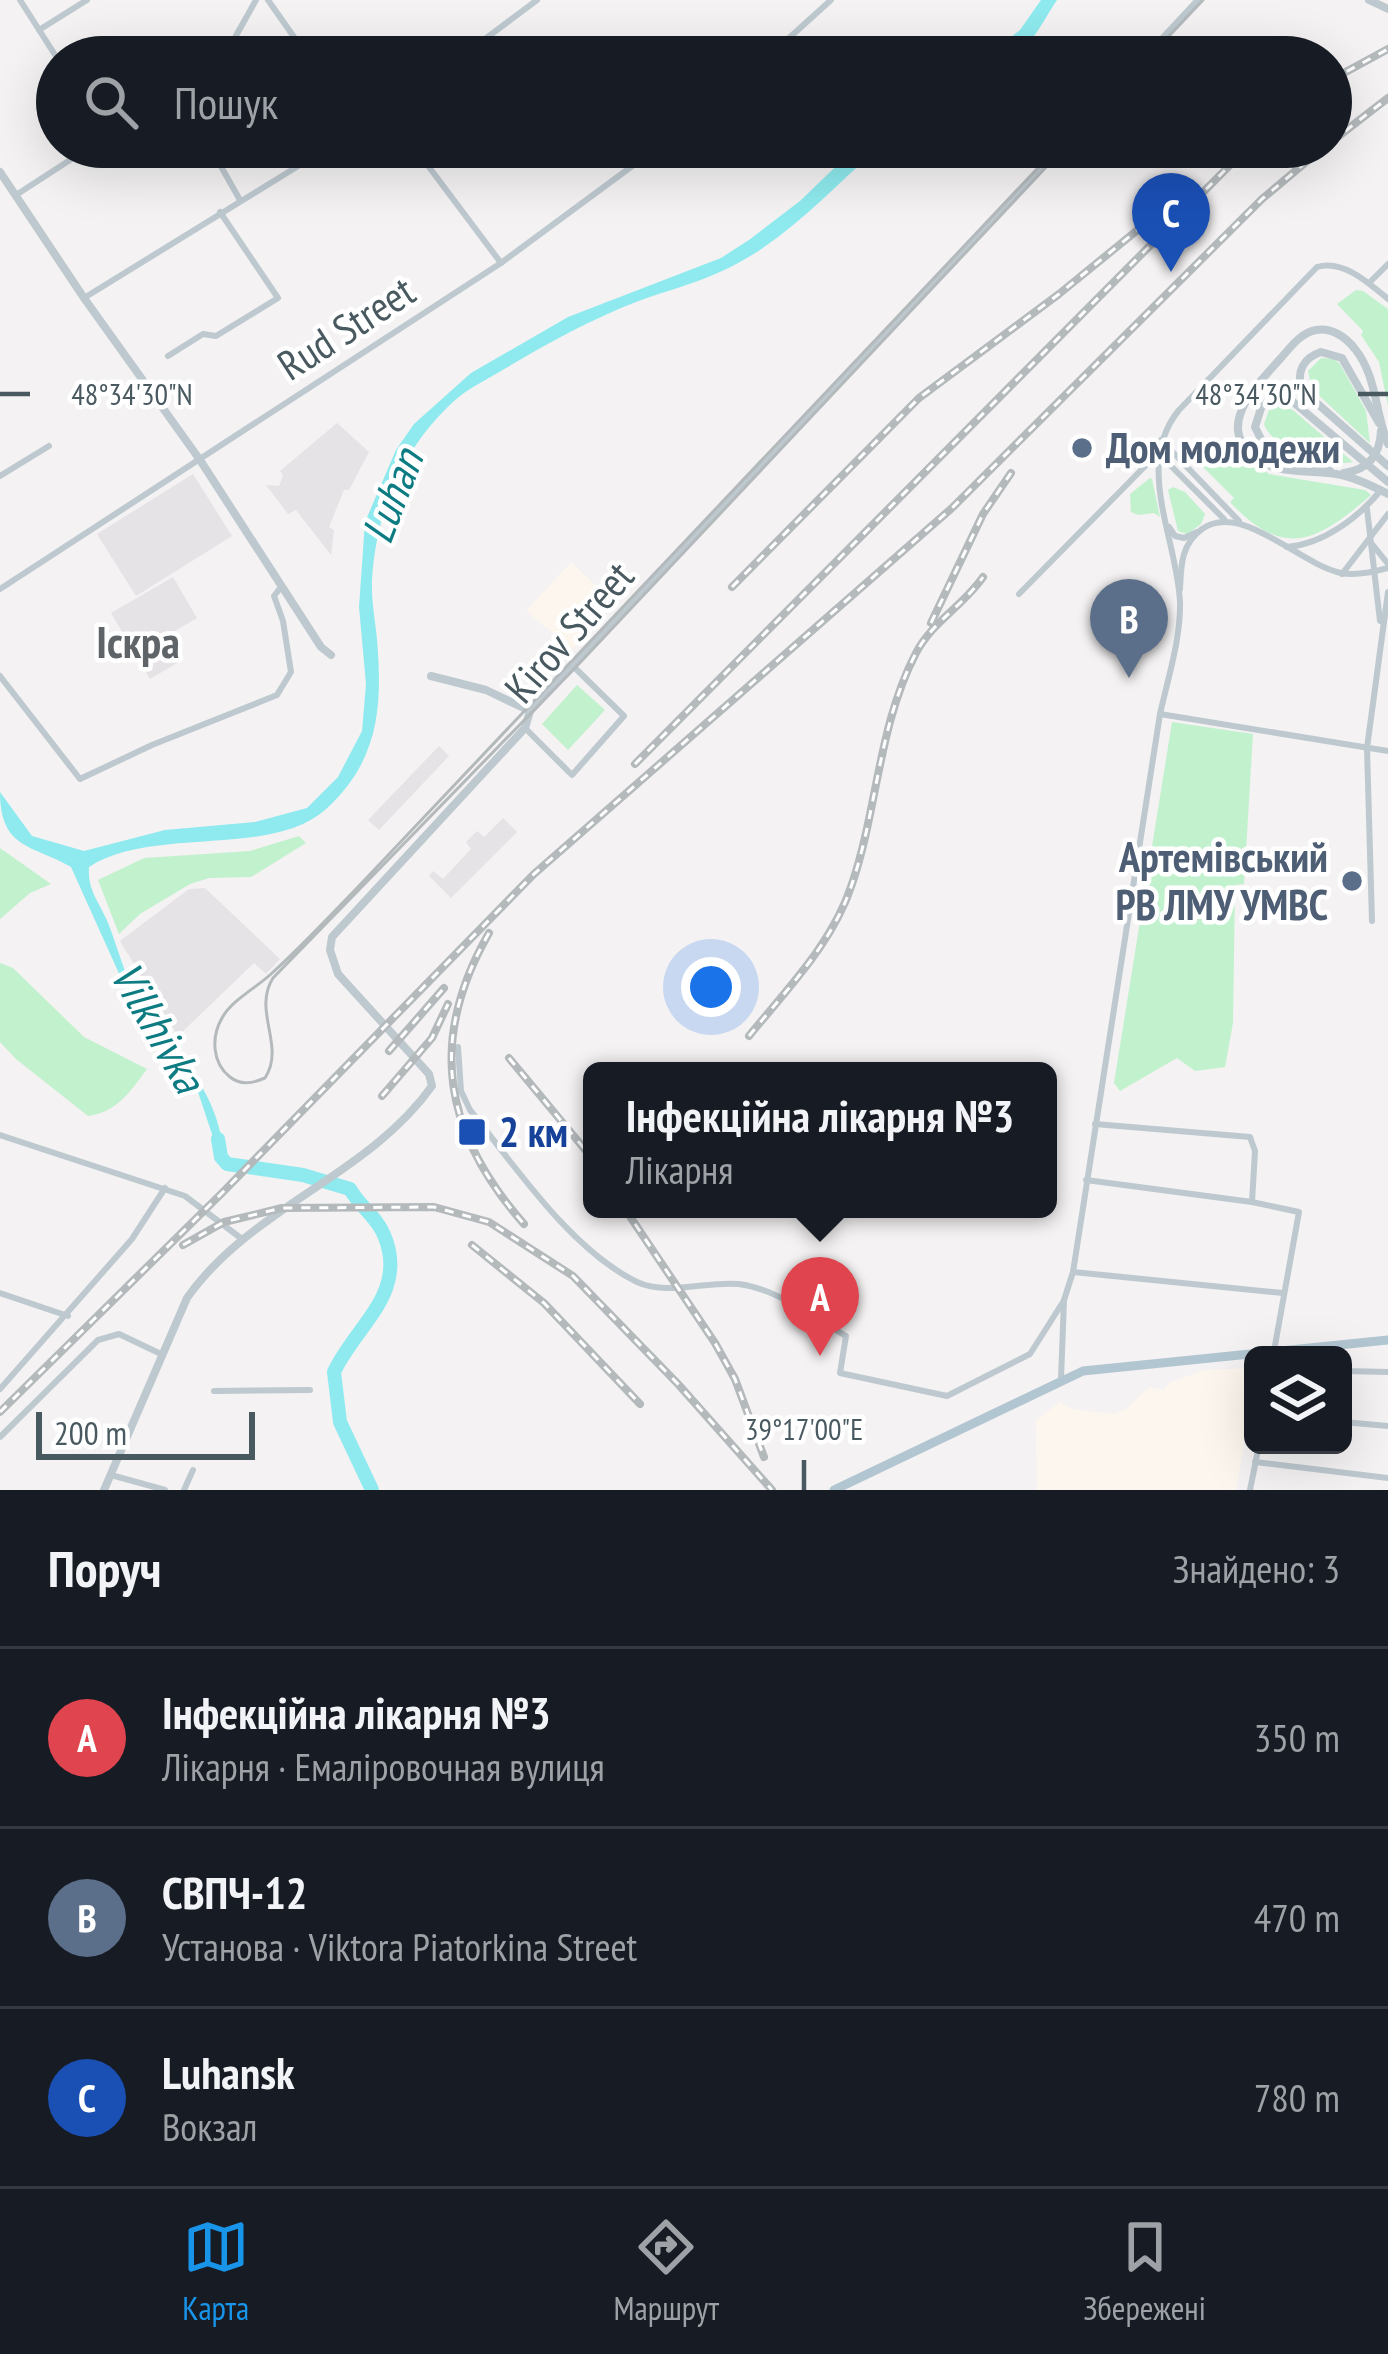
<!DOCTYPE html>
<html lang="uk">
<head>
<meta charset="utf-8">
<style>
  body { margin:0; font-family:"PT Sans Narrow",sans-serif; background:#20242c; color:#f1f3f6 }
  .controls { position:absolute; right:36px; bottom:36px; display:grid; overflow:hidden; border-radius:18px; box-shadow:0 12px 48px #0002 }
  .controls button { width:108px; height:108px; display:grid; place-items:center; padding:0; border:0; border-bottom:3px solid #363941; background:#171b24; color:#f1f3f6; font:60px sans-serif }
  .scale { position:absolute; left:36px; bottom:30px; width:219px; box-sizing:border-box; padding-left:12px; border:6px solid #495960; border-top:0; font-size:33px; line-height:42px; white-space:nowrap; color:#495960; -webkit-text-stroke:9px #fff; paint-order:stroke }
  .you { position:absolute; left:711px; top:987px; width:42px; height:42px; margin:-30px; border:9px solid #fff; border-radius:50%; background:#1a73e8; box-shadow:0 0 0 18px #1a73e833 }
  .badge { display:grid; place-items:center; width:78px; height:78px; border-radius:50%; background:#1894e9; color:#fff; font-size:39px; font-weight:700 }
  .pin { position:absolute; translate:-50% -99px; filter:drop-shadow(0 3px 6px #0008) }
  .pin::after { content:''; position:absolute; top:63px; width:42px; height:36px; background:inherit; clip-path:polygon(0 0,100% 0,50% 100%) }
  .popup { position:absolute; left:583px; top:1062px; width:474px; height:156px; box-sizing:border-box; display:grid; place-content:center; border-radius:18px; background:#171b24; filter:drop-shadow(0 3px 9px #0005); font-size:39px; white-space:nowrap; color:#9ea1a6 }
  .popup b { font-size:45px; color:#f1f3f6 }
  .popup::after { content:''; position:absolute; left:50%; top:100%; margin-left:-24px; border:24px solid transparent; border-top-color:#171b24 }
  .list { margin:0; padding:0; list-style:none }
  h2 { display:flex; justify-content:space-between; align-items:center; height:156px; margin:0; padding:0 48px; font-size:51px }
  h2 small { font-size:39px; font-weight:400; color:#9ea1a6 }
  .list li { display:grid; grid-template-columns:78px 1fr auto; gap:36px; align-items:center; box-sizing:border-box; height:180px; padding:0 48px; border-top:3px solid #363941 }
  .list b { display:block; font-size:45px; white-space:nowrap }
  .list p { margin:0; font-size:39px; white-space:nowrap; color:#9ea1a6 }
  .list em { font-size:39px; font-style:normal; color:#9ea1a6 }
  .icon { flex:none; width:66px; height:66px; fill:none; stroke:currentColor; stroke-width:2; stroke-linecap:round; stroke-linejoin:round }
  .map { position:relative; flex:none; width:1388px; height:1490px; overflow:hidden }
  .search { position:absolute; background:#171b24; box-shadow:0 12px 48px #0002; left:36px; right:36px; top:36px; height:132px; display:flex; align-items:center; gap:30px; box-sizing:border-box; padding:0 42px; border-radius:66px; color:#9ea1a6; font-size:45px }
  .sheet { height:696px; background:#171b24 }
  nav { display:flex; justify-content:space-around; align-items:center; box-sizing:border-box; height:168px; border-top:3px solid #363941; background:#171b24; font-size:33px; color:#9ea1a6 }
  nav a { display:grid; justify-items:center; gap:6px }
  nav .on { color:#1894e9 }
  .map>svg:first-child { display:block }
  .commercial { fill:#fdf6ee }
  .education { fill:#e5e3e5 }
  .green { fill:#c2f1cd }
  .water { fill:#8eeaee }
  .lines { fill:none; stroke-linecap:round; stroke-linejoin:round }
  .river { stroke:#8eeaee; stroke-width:14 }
  .minor { stroke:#bdc9cf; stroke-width:6 }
  .tertiary { stroke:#bdc9cf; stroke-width:8 }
  .primary { stroke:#b2c6d1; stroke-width:9 }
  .tram { stroke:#b4b9bc; stroke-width:3 }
  .rail-casing { stroke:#b4b9bc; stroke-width:8 }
  .rail { stroke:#fff; stroke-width:3; stroke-dasharray:9; stroke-linecap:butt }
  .tertiary-bridge { stroke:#bdc9cf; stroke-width:8 }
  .ticks { fill:none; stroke:#495960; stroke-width:4.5 }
  .service-dot { fill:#5c6f8a; stroke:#fff; stroke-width:4.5 }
  .transit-dot { fill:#1a4fb4; stroke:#fff; stroke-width:4.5 }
  .labels { text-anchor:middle; stroke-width:9; stroke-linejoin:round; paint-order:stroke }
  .street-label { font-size:42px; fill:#495960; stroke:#fff }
  .service-label { font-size:42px; font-weight:bold; fill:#4e5e75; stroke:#fff; text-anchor:start }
  .transit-label { font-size:42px; font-weight:bold; fill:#164399; stroke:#fff; text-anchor:start }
  .water-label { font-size:45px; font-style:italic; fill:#0c7c82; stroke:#fff }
  .neighbourhood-label { font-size:45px; font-weight:bold; fill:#5e6467; stroke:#fff }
  .ticks-label { font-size:30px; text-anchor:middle; fill:#495960; stroke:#fff; stroke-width:9; stroke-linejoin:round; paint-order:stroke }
</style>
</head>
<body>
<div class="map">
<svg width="1388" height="1490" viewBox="0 0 1388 1490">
  <rect width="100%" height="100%" fill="#f4f2f3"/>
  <g class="commercial">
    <polygon points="571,562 615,604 572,649 526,611"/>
    <polygon points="1253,1368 1253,1390 1236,1490 1037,1490 1036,1420 1060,1402 1071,1409 1112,1414 1127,1409 1149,1387 1163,1390 1169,1383 1204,1370"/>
  </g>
  <g class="education">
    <polygon points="337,423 369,452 349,490 344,490 329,527 334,530 331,555 296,510 288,514 266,485 279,486 283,475 280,471"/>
    <polygon points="193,474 232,536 136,596 97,534"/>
    <polygon points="173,577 197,618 165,637 179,662 150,679 111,613"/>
    <polygon points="439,746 449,756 379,830 368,820"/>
    <polygon points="503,818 517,832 451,898 429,876 433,871 443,879 471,849 466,842 477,831 484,837"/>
    <polygon points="205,888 280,959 266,974 254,963 178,1036 120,941 189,889"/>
  </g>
  <g class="green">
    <polygon points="1356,290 1363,291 1388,309 1388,406 1379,362 1361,335 1363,331 1337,304"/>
    <polygon points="1321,358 1334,359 1340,364 1366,411 1370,443 1312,389 1308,371"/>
    <path d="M1277,405L1293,410L1353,462C1328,468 1272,449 1264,424L1269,410Z"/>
    <path d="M1228,444L1269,474L1365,490L1371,495C1317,542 1284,560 1230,502L1234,498L1201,465L1219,447L1222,449Z"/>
    <polygon points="1150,478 1152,479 1160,517 1154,513 1138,515 1131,512 1130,494"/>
    <polygon points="1173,487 1185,492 1205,514 1201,524 1187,534 1178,531 1168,490"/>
    <polygon points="577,685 605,710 568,750 542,724"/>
    <polygon points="1172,722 1253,734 1244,884 1235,885 1233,1023 1225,1067 1195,1071 1177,1058 1120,1091 1114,1083"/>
    <polygon points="299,836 306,843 251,877 209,878 190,884 140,914 119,934 98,880 144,858 250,851"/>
    <polygon points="0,848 51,884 30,893 0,919"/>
    <path d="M0,963L13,968L84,1037L147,1069C130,1092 117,1112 88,1116L16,1059L0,1042Z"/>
  </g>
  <g class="water">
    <path d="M1041,0H1057C1035,33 1030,57 986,57L1020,30Z"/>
    <path d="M856,147H879C829,191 784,243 722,271C695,284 665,291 636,302C590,320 548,343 506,368C488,379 468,388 453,402C402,449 376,512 372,580C371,605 377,628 378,653C382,715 375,765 325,810C270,858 152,826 89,867C87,892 102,905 110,928C122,960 130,995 152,1023C189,1071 214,1087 224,1152H218L196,1086L135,1009L71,867C34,845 0,850 0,792L32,836L84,851L165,830L255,822L307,808L338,777L362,731L366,684L359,607L365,522L396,450L414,424L471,373L568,317L721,258L749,240L800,201Z"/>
  </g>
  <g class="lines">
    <path class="river" d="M218,1139L221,1157L227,1164L303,1175L350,1189C360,1207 377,1217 384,1235C409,1293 355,1326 334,1372L340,1422L372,1490"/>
    <g class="minor">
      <polyline points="20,0 57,58"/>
      <polyline points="268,0 308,57"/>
      <polyline points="39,30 87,0"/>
      <polyline points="224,57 256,0"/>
      <polyline points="461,57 537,0"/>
      <polyline points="768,57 831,0"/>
      <polyline points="210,147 240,200"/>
      <polyline points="414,147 501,263"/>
      <polyline points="16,195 90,147"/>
      <polyline points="1369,283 1388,264"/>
      <polyline points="84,298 329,147"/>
      <polyline points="168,356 203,334 216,336 278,298 220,212"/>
      <polyline points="1161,440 1239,521"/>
      <polyline points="0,476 49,446"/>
      <polyline points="1367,509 1380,621"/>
      <polyline points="1169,527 1175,536 1184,538 1197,532"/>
      <polyline points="1372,544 1388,564"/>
      <path d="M1287,547C1324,544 1359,517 1381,490"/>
      <polyline points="1342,574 1388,514"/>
      <polyline points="0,589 501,263 658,147"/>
      <path d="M1180,589C1181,566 1181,544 1202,529C1241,501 1299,564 1341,573C1356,576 1374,572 1388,568"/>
      <polyline points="1019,594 1158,453 1224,519"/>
      <polyline points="0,676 80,779 152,745 277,695 291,672 283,621 274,596 281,587"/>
      <polyline points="1160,714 1388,751"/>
      <polyline points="525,728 572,775 624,716 573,666"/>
      <polyline points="1372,921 1367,748 1388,592"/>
      <path d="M458,1047L461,1091L470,1110C515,1166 571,1250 637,1282C667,1296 706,1281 738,1284C776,1288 813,1317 846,1336L840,1373L947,1396L1030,1354L1063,1302"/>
      <polyline points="1095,1124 1250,1137 1255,1151 1252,1202"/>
      <polyline points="0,1135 185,1196 242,1239"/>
      <polyline points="1086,1180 1252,1202 1299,1212 1274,1351"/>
      <polyline points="1073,1272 1283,1293"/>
      <polyline points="0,1293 68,1316"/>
      <polyline points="1343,1371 1388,1372"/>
      <path d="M1061,1379L1064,1300L1073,1272L1160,714C1168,678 1181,638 1180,602C1177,538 1134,465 1179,410L1317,267C1343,259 1369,283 1388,299"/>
      <polyline points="0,1389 132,1239 165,1188"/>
      <polyline points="214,1391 310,1390"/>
      <polyline points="1343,1422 1388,1426"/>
      <polyline points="0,1437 98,1340 119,1334 161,1354"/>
      <polyline points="1255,1462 1388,1478"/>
      <polyline points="111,1475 165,1490"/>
      <polyline points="184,1490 193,1470"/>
      <polyline points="1250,1490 1259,1445"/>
    </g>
    <g class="tertiary">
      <polyline points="1369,0 1388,9"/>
      <polyline points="1146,57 1199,0"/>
      <polyline points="0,172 84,298 200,460 321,647 331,655"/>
      <path d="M1379,423L1342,358L1321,352C1303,358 1296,372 1302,390L1388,466"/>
      <polyline points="1330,471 1262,441 1255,427 1262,405 1277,398 1292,401 1388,482"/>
      <polyline points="431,676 486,690 530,711"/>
      <path d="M104,1490L187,1298C251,1207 368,1176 432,1086L429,1074L338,974L330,950L332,937L525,728L530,711L1061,147"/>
    </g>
    <polyline class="primary" points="834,1490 1083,1371 1388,1340"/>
    <g class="tram">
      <polyline points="1149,57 1203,0"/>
      <path d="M1058,147L357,888C329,917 301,947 271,974C256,988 232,1000 222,1018C211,1037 212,1063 230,1077C241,1086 253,1083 265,1078C286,1046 252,1011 273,978L575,668L1065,147"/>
    </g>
    <defs>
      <g id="rail">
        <polyline points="1331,80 1388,49"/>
        <polyline points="1331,142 1388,98"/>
        <polyline points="732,587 919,398 1059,294 1178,197"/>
        <polyline points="931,623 983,514 1011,473"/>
        <polyline points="635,764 1248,147"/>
        <path d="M489,933C427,1041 444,1133 524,1224"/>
        <path d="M749,1036C787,989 833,943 852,884C878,807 878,726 916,653C932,622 964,605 983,577"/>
        <polyline points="389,1051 444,988"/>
        <polyline points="509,1058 592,1158"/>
        <polyline points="382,1096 432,1038 448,1004"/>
        <polyline points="625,1209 715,1343 735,1379 764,1457"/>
        <polyline points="183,1245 224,1222 282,1208 434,1207 489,1222 573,1276 678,1384 772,1490"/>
        <polyline points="472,1245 544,1303 640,1404"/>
        <polyline points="0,1412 222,1193 534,874 952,508 1262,199 1324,147"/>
      </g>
    </defs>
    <use href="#rail" class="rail-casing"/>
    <use href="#rail" class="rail"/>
    <g class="tertiary-bridge">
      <path d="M1388,444C1375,413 1377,376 1355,349C1346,337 1331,327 1316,330C1300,333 1290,348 1280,359C1257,385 1213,427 1256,458C1280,476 1310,469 1336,474C1353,477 1373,486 1388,494"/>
      <path d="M1344,473C1368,470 1380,455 1381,431"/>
    </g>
  </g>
  <path class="ticks" d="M0,394H30M1358,394H1388M804,1460V1490"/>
  <g class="service-dot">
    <circle cx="1082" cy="448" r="12"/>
    <circle cx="1352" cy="881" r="12"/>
  </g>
  <rect class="transit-dot" x="457" y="1117" width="30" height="30" rx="6"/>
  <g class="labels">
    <g class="street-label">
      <text transform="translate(346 328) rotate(-33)" y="15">Rud Street</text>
      <text transform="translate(569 632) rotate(-49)" y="15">Kirov Street</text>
    </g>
    <g class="service-label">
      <text x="1106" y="463">Дом молодежи</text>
      <text x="1328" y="872" text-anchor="end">Артемівський<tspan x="1328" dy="48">РВ ЛМУ УМВС</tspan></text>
    </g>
    <g class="transit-label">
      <text x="499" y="1147">2 км</text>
    </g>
    <g class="water-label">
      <text transform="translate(392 496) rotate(-69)" y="16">Luhan</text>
      <text transform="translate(158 1027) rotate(60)" y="16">Vilkhivka</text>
    </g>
    <g class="neighbourhood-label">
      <text x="138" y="658">Іскра</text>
    </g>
  </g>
  <g class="ticks-label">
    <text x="132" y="405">48°34'30"N</text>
    <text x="1256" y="405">48°34'30"N</text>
    <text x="804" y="1440">39°17'00"E</text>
  </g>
</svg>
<div class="controls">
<button><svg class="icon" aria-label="layers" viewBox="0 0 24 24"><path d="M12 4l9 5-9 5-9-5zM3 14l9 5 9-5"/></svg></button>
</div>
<div class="scale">200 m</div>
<div class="you"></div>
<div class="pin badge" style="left:820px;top:1356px;background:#e0444e">A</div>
<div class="popup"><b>Інфекційна лікарня №3</b>Лікарня</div>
<div class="pin badge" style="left:1129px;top:678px;background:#5c6f8a">B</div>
<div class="pin badge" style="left:1171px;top:272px;background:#1a4fb4">C</div>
<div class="search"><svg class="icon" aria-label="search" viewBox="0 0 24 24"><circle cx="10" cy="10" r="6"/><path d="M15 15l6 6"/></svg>Пошук</div>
</div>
<section class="sheet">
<h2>Поруч<small>Знайдено: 3</small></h2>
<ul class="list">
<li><span class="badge" style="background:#e0444e">A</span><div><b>Інфекційна лікарня №3</b><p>Лікарня · Емаліровочная вулиця</p></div><em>350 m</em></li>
<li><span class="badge" style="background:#5c6f8a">B</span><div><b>СВПЧ-12</b><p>Установа · Viktora Piatorkina Street</p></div><em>470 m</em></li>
<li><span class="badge" style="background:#1a4fb4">C</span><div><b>Luhansk</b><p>Вокзал</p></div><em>780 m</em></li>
</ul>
</section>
<nav>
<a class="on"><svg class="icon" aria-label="map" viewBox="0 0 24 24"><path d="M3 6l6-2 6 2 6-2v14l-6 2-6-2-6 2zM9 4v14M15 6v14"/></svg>Карта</a>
<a><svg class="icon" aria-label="directions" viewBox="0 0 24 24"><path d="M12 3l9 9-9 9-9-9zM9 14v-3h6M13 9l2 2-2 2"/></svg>Маршрут</a>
<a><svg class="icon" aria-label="saved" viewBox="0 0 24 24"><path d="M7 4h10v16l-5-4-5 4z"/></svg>Збережені</a>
</nav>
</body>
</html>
